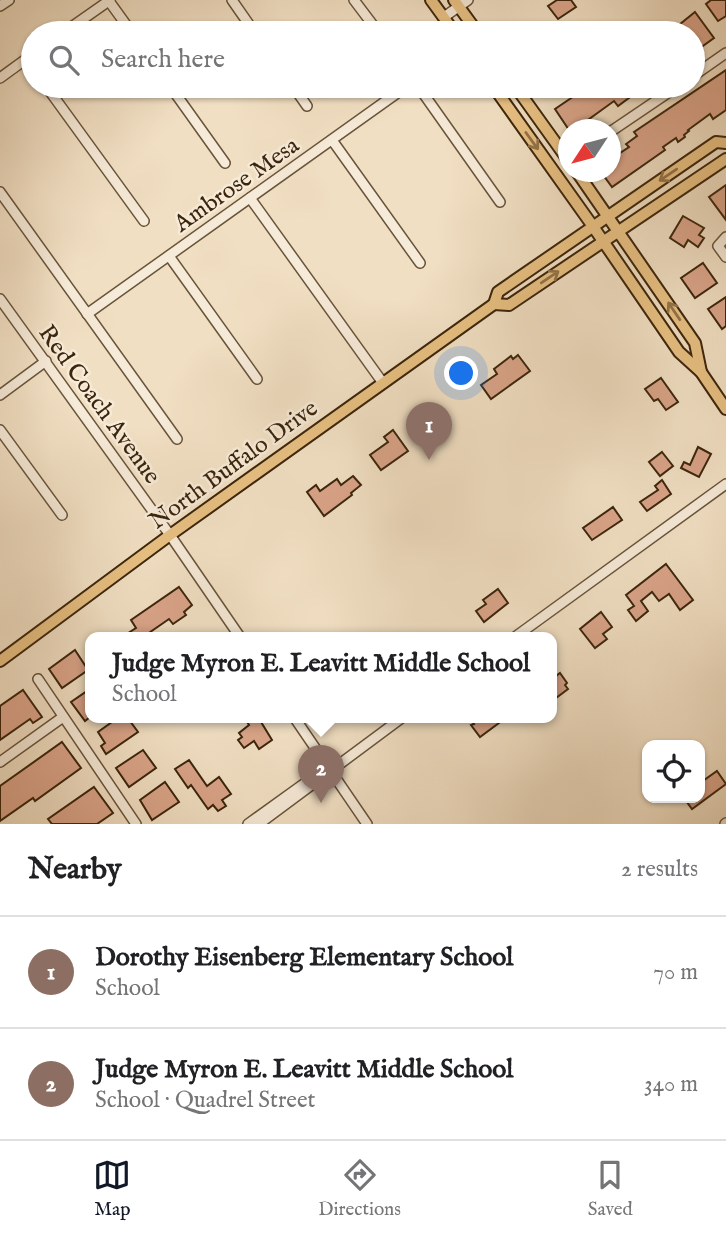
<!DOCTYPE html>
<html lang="en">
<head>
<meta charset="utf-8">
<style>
  body { margin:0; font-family:"IM FELL English",serif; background:#f2f2f2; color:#202124 }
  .controls { position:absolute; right:21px; bottom:21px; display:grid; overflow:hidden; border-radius:14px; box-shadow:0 2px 5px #0004 }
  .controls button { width:63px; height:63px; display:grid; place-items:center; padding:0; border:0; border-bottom:2px solid #e0e0e0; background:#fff; color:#202124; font:35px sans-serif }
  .compass { position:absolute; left:558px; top:119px; width:63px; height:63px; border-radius:50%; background:#fff; box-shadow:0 2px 5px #0004; rotate:234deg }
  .you { position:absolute; left:462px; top:374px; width:24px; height:24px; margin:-18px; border:5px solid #fff; border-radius:50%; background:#1a73e8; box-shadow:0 0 0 10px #1a73e833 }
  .badge { display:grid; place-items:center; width:46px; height:46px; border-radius:50%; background:#111827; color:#fff; font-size:23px; font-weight:700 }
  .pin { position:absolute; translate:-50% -58px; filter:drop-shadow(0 2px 4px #0008) }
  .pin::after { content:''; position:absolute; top:37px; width:24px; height:21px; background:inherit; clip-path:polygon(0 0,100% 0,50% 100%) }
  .popup { position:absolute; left:85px; top:632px; width:472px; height:91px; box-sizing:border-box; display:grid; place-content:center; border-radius:14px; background:#fff; filter:drop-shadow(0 2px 5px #0005); font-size:23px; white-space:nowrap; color:#757577 }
  .popup b { font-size:26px; color:#202124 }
  .popup::after { content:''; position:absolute; left:50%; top:100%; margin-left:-14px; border:14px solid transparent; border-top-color:#fff }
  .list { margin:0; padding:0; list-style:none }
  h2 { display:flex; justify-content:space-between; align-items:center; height:91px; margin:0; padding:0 28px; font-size:30px }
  h2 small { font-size:23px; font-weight:400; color:#757577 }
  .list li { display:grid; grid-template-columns:46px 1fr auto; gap:21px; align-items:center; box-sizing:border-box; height:112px; padding:0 28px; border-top:2px solid #e0e0e0 }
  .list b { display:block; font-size:26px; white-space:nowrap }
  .list p { margin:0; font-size:23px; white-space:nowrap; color:#757577 }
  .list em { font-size:23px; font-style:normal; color:#757577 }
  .icon { flex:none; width:38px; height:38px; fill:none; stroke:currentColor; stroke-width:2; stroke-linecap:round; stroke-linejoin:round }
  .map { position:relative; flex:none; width:726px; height:824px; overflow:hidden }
  .search { position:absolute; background:#fff; box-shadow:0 2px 5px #0004; left:21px; right:21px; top:21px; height:77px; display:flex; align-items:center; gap:18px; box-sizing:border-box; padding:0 24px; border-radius:38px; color:#757577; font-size:26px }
  .sheet { height:315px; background:#fff }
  nav { display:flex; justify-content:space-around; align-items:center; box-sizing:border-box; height:98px; border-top:2px solid #e0e0e0; background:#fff; font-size:19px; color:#757577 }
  nav a { display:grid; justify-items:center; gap:4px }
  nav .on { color:#111827 }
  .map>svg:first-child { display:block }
  .building { fill:#daa489; stroke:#3b250c; stroke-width:2 }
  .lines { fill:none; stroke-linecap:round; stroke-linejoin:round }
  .minor-casing { stroke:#68543a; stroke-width:12 }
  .major-casing { stroke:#3b250c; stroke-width:14 }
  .minor { stroke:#f6ead8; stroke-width:9 }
  .major { stroke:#e8c082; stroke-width:10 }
  .oneway { stroke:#927247 }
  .labels { text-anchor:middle; stroke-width:5; stroke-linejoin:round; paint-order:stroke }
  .street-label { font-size:24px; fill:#3b250c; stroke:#f6ead8 }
</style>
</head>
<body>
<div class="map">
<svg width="726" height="824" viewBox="0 0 726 824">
  <rect width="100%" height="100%" fill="#f1dfc3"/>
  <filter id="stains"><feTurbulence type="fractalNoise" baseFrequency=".00286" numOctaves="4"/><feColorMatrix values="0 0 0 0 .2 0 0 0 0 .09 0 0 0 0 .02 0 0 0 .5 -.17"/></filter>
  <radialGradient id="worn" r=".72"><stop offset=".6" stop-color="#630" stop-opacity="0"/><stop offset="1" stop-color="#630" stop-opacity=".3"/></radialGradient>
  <g class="building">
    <polygon points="557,0 571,0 576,7 558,19 548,6"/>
    <polygon points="711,0 726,0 726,16 718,21 706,4"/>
    <polygon points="695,12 714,38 693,53 693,33 669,33"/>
    <polygon points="726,70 726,110 713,119 710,114 688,130 689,131 684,135 685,137 678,142 676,138 663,147 665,150 612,187 601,172 611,172 611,159 629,147 626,144 637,136 634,132"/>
    <polygon points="589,86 645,86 618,106 614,101 574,130 569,130 555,109"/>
    <polygon points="726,185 726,220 709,197"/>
    <polygon points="683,216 704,228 699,235 704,238 698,247 688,240 684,247 670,238"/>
    <polygon points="703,263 717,283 695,298 681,278"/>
    <polygon points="726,297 726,326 722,329 708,309"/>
    <polygon points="518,355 530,371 491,399 481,385 497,374 494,369 511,356 513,359"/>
    <polygon points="661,378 678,402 666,410 658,399 654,401 645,389"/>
    <polygon points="393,430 408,451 381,470 370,455 388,442 384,437"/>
    <polygon points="698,447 711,454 699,477 681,468 684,462 690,465"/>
    <polygon points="662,452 673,466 660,476 649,462"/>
    <polygon points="353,476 361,485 351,493 352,495 324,516 307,492 316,485 320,491 337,479 341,485"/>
    <polygon points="662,480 671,494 647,511 640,502 658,490 655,486"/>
    <polygon points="613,507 622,520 592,540 583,528"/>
    <polygon points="666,564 693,600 680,610 669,594 659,601 652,592 641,601 648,611 636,621 628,610 634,606 626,595"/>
    <polygon points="179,587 192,605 184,612 186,615 173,624 169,619 143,637 122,637 136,628 131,620"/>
    <polygon points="498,589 508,603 484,622 476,611 486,604 483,600"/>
    <polygon points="601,612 612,627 603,634 607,639 595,648 580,629"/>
    <polygon points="75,650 88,670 62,688 49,669"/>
    <polygon points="560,673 567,683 565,685 568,689 552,701 552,679"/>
    <polygon points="90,689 90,717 85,721 71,702"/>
    <polygon points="23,690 42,717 33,723 30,719 0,740 0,706"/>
    <polygon points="119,717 127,717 138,732 106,754 101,746 105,743 98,732"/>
    <polygon points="244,717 258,717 272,740 259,749 254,741 244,748 238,740 242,737 239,733 249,725"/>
    <polygon points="469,717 507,717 480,737 471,725 474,724"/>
    <polygon points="62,742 81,768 35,801 33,798 0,821 0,786"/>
    <polygon points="143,750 156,768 129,787 116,768"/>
    <polygon points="189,760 207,786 219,777 231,794 222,800 226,806 218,811 213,805 208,809 191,785 188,788 175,769"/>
    <polygon points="717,771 726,784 692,809 684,798 700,798 700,783"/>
    <polygon points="165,782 179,802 152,820 140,800"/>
    <polygon points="94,787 113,813 97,824 52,824 48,819"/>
  </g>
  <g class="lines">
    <defs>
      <g id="minor">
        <polyline points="232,0 255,33"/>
        <polyline points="354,0 379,33"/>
        <polyline points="109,1 132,33"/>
        <polyline points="0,6 9,0"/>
        <polyline points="444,17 468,0"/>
        <polyline points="63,33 110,0"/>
        <polyline points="27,59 33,67"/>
        <polyline points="693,76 726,53"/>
        <polyline points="0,78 33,54"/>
        <polyline points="46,86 144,221"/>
        <polyline points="170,86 225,163"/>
        <polyline points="293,86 307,106"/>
        <polyline points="418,86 500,202"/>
        <polyline points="610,132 678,86"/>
        <polyline points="332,140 420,263"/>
        <polyline points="0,192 177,439"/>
        <polyline points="250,198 383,383"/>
        <polyline points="726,237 718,246 726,257"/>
        <polyline points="169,256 257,379"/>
        <polyline points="0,299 170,535 240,637"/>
        <polyline points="87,314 407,86"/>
        <polyline points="0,395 46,361"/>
        <polyline points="0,430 62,515"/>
        <polyline points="515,637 726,484"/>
        <polyline points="38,679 136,824"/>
        <polyline points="294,717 367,824"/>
        <polyline points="0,762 63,717"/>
        <polyline points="248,824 312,778 325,772"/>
        <polyline points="259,824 403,717"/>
        <polyline points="725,824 726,823"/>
      </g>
      <g id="major">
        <polyline points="431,0 455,33"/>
        <polyline points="454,0 478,33"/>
        <polyline points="493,86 592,225 679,352 701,372 726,409"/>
        <polyline points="515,86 568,160"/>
        <polyline points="577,172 695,343 701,372"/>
        <polyline points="494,304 509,305 726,159"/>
        <polyline points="0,661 170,535 494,304 498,292 716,142 726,143"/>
      </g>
    </defs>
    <use href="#minor" class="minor-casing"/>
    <use href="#major" class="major-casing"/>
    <use href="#minor" class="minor"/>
    <use href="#major" class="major"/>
  </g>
  <defs><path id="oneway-shaft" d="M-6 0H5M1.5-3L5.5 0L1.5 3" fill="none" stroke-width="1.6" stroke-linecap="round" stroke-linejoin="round" transform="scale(1.75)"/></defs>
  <g class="oneway">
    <use href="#oneway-shaft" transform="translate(532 141) rotate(54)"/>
    <use href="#oneway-shaft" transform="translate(668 175) rotate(146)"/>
    <use href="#oneway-shaft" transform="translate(550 277) rotate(-34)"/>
    <use href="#oneway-shaft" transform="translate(674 311) rotate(-124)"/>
  </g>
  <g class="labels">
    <g class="street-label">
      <text transform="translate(236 184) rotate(-35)" y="8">Ambrose Mesa</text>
      <text transform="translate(100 404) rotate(54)" y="8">Red Coach Avenue</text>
      <text transform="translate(233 464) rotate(-36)" y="8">North Buffalo Drive</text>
    </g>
  </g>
  <rect width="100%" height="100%" filter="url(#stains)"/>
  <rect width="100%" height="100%" fill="url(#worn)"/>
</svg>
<div class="controls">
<button><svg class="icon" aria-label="locate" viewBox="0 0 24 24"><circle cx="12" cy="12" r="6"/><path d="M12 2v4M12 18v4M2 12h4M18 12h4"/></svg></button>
</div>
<svg class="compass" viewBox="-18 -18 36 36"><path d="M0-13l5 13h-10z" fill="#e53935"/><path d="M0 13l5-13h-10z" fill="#757577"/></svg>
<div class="you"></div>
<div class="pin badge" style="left:429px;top:460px;background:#8d6e63">1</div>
<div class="pin badge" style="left:321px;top:803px;background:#8d6e63">2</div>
<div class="popup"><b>Judge Myron E. Leavitt Middle School</b>School</div>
<div class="search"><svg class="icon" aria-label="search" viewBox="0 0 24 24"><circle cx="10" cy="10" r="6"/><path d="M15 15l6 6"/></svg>Search here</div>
</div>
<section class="sheet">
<h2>Nearby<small>2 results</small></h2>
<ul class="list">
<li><span class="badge" style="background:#8d6e63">1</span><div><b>Dorothy Eisenberg Elementary School</b><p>School</p></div><em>70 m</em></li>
<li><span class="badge" style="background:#8d6e63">2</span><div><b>Judge Myron E. Leavitt Middle School</b><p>School · Quadrel Street</p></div><em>340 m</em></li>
</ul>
</section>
<nav>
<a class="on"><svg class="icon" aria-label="map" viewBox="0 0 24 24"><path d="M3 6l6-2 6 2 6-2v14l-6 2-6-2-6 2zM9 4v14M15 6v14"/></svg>Map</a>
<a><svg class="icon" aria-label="directions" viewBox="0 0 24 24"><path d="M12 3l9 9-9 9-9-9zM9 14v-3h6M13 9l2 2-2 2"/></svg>Directions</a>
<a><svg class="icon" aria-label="saved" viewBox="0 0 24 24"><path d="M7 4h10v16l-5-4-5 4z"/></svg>Saved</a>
</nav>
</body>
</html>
